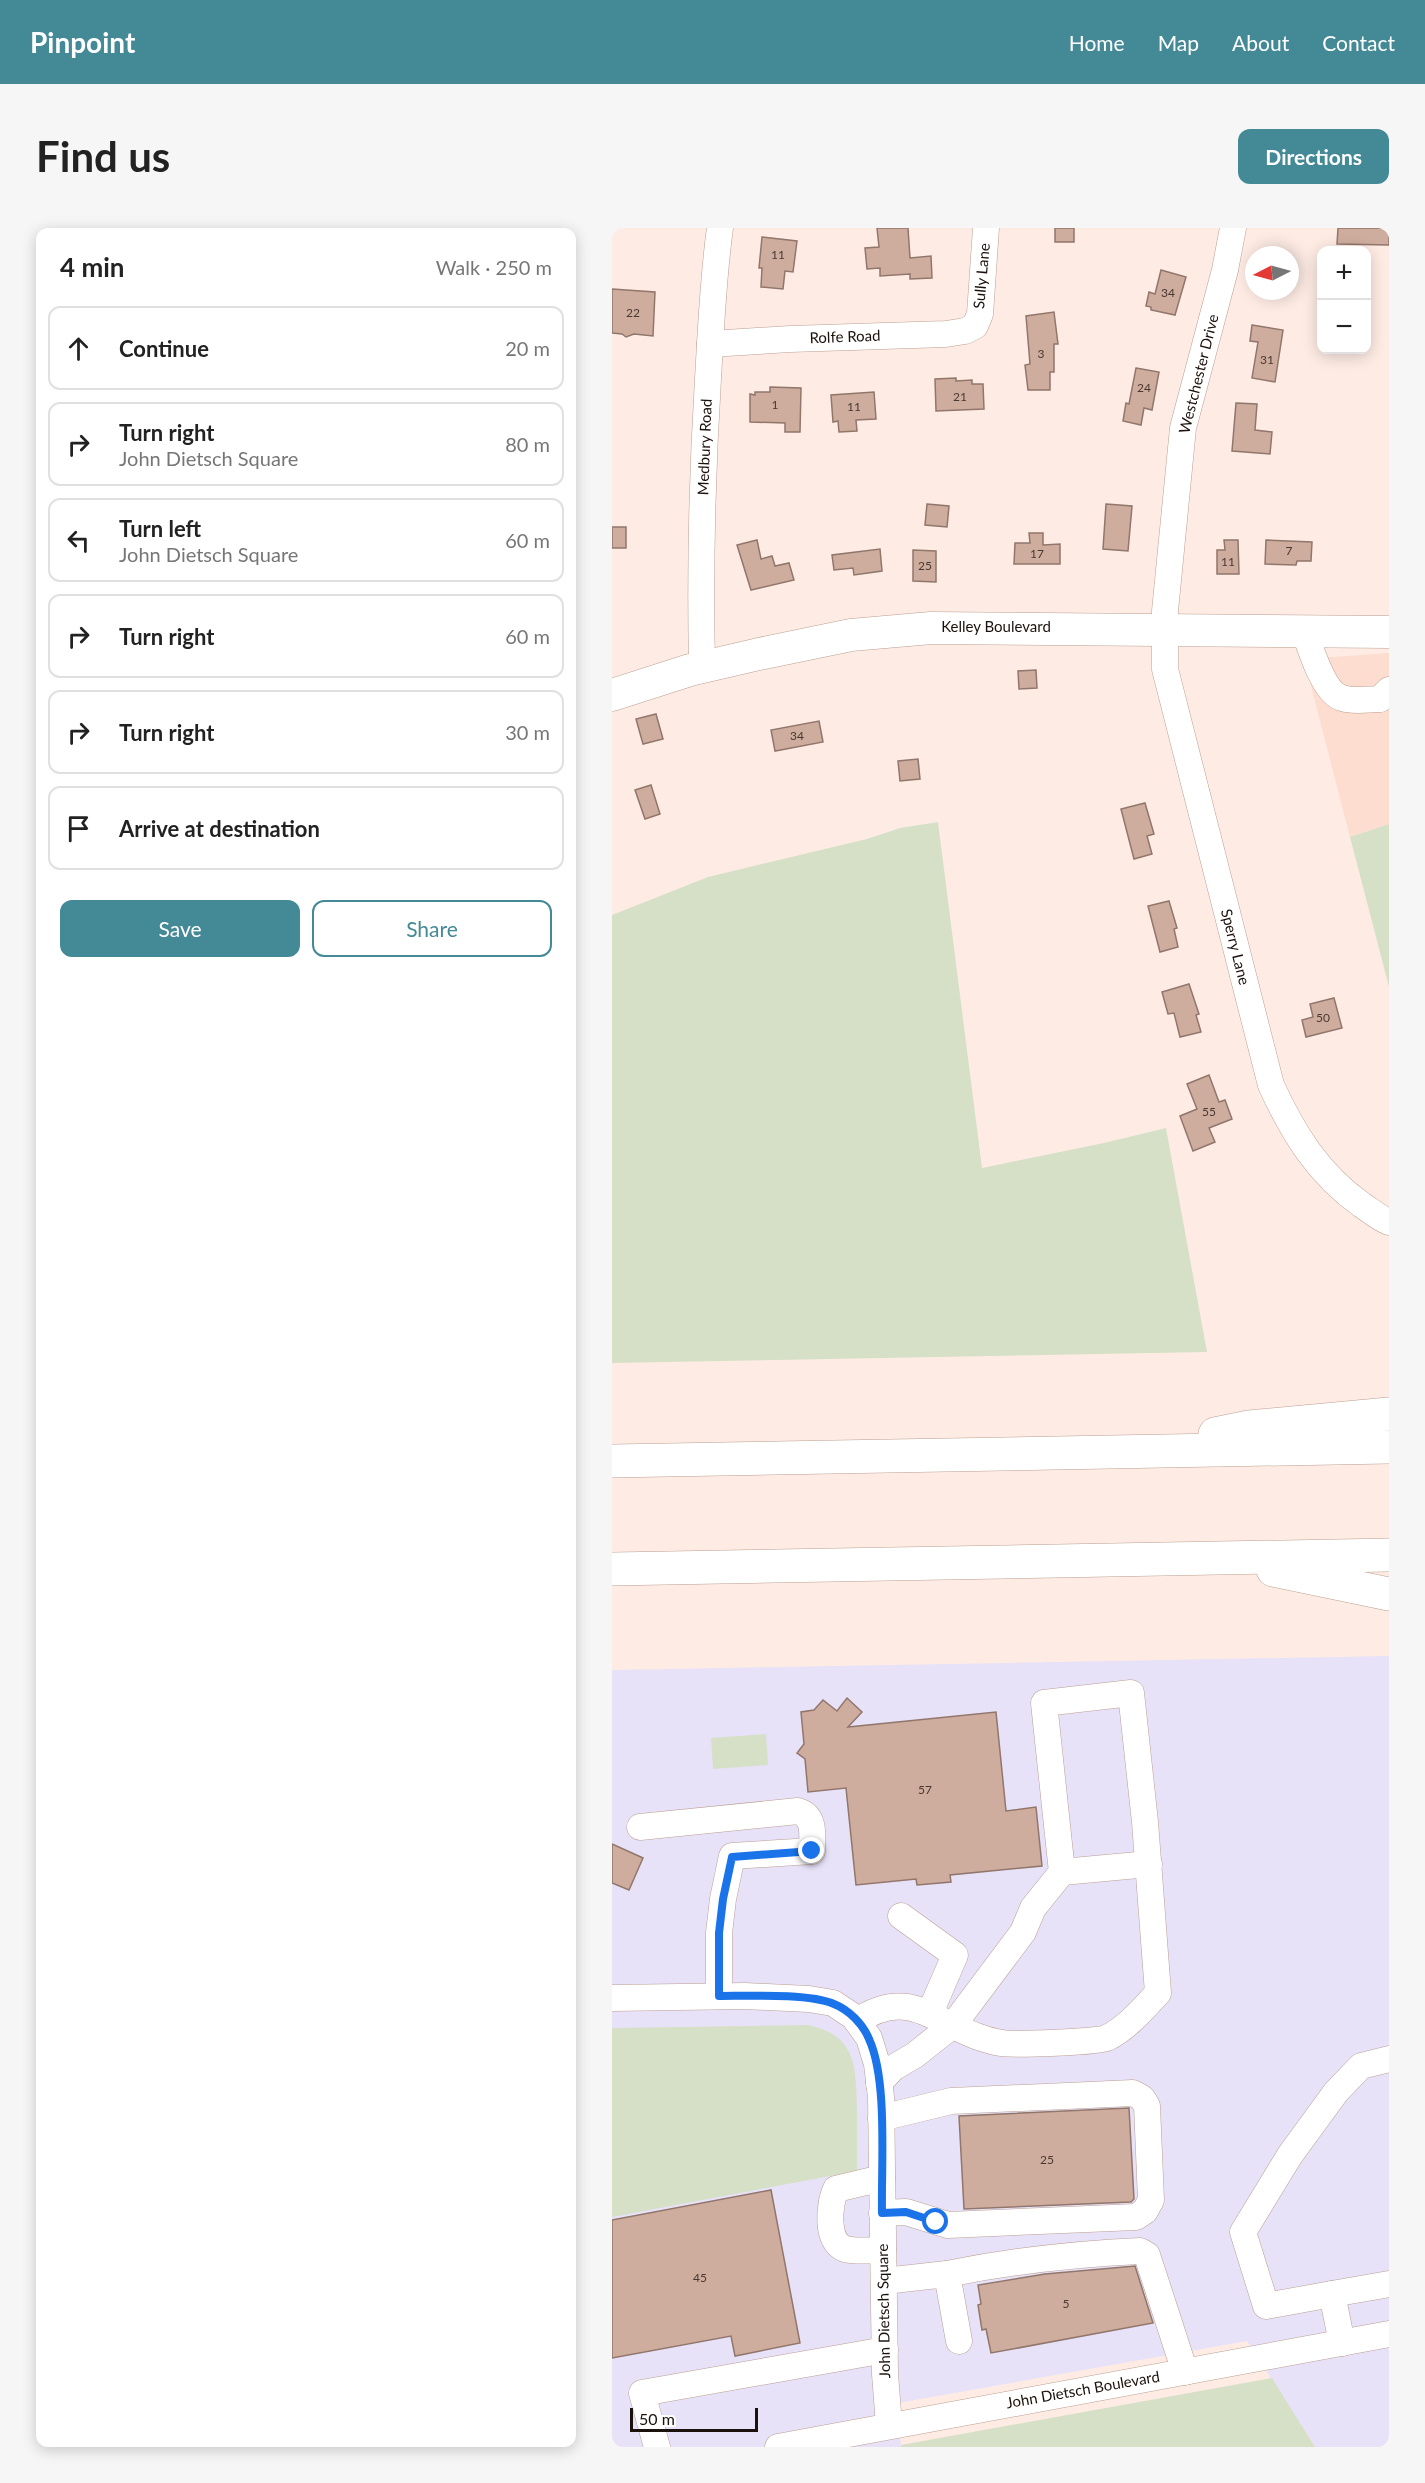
<!DOCTYPE html>
<html lang="en">
<head>
<meta charset="utf-8">
<style>
  body { margin:0; font-family:Lato,sans-serif; background:#f6f6f6; color:#222 }
  .controls { position:absolute; right:18px; top:18px; display:grid; overflow:hidden; border-radius:12px; box-shadow:0 3px 15px #0003 }
  .controls button { width:54px; height:54px; display:grid; place-items:center; padding:0; border:0; border-bottom:2px solid #e0e0e0; background:#fff; color:#222; font:30px sans-serif }
  .compass { position:absolute; left:633px; top:18px; width:54px; height:54px; border-radius:50%; background:#fff; box-shadow:0 3px 15px #0003; rotate:264deg }
  .scale { position:absolute; left:18px; bottom:15px; width:128px; box-sizing:border-box; padding-left:6px; border:3px solid #1c120d; border-top:0; font-size:16px; line-height:21px; white-space:nowrap; color:#1c120d; -webkit-text-stroke:4px #fff; paint-order:stroke }
  .stop { position:absolute; width:18px; height:18px; margin:-14px; border:4px solid #1a73e8; border-radius:50%; background:#fff }
  .stop.end { background:#1a73e8; border-color:#fff; box-shadow:0 2px 6px #0008 }
  .list { margin:0; padding:0; list-style:none }
  h2 { display:flex; justify-content:space-between; align-items:center; height:78px; margin:0; padding:0 24px; font-size:26px }
  h2 small { font-size:20px; font-weight:400; color:#767676 }
  .list li { display:grid; grid-template-columns:39px 1fr auto; gap:18px; align-items:center; box-sizing:border-box; height:84px; margin:0 12px 12px; padding:0 12px; border:2px solid #e0e0e0; border-radius:12px }
  .list b { display:block; font-size:22px; white-space:nowrap }
  .list p { margin:0; font-size:20px; white-space:nowrap; color:#767676 }
  .list em { font-size:20px; font-style:normal; color:#767676 }
  .actions { display:flex; gap:12px; padding:18px 24px }
  .actions a { flex:1; padding:14px 0; border:2px solid #448996; border-radius:12px; text-align:center; font-size:21px; color:#448996 }
  .actions .main { background:#448996; color:#fff }
  .icon { flex:none; width:33px; height:33px; fill:none; stroke:currentColor; stroke-width:2; stroke-linecap:round; stroke-linejoin:round }
  .map { position:relative; flex:none; width:777px; height:2219px; overflow:hidden; border-radius:12px }
  header { display:flex; align-items:center; gap:36px; box-sizing:border-box; height:84px; padding:0 30px; background:#448996; color:#fff }
  header strong { font-size:28px }
  nav { display:flex; gap:33px; margin-inline-start:auto; font-size:21px }
  .intro { display:flex; align-items:center; justify-content:space-between; box-sizing:border-box; height:144px; padding:0 36px }
  h1 { margin:0; font-size:42px }
  .button { padding:15px 27px; border-radius:12px; background:#448996; color:#fff; font-size:21px; font-weight:700 }
  main { display:flex; gap:36px; padding:0 36px }
  aside { flex:1; background:#fff; border-radius:12px; box-shadow:0 3px 15px #0003 }
  .map>svg:first-child { display:block }
  .built { fill:#fcddd0 }
  .industrial { fill:#e7e2f8 }
  .green { fill:#d6e0c7 }
  .building { fill:#cfad9e; stroke:#91766b; stroke-width:1.5 }
  .lines { fill:none; stroke-linecap:round; stroke-linejoin:round }
  .minor-casing { stroke:#bb9f92; stroke-width:27 }
  .major-casing { stroke:#bb9f92; stroke-width:33 }
  .highway-casing { stroke:#bb9f92; stroke-width:34 }
  .minor { stroke:#fff; stroke-width:26 }
  .major { stroke:#fff; stroke-width:32 }
  .highway { stroke:#fff; stroke-width:33 }
  .route { stroke:#1a73e8; stroke-width:8 }
  .labels { text-anchor:middle; stroke-width:4.5; stroke-linejoin:round; paint-order:stroke }
  .number-label { font-size:12px; fill:#493931 }
  .street-label { font-size:15px; fill:#1c120d; stroke:#fff }
</style>
</head>
<body>
<header>
<strong>Pinpoint</strong>
<nav><a>Home</a><a>Map</a><a>About</a><a>Contact</a></nav>
</header>
<div class="intro"><h1>Find us</h1><a class="button">Directions</a></div>
<main>
<aside>
<h2>4 min<small>Walk · 250 m</small></h2>
<ul class="list">
<li><svg class="icon" aria-label="ahead" viewBox="0 0 24 24"><path d="M12 20V5M6 11l6-6 6 6"/></svg><div><b>Continue</b></div><em>20 m</em></li>
<li><svg class="icon" aria-label="right" viewBox="0 0 24 24"><path d="M7 20v-9h11M14 6l5 5-5 5"/></svg><div><b>Turn right</b><p>John Dietsch Square</p></div><em>80 m</em></li>
<li><svg class="icon" aria-label="left" viewBox="0 0 24 24"><path d="M17 20v-9H6M10 6l-5 5 5 5"/></svg><div><b>Turn left</b><p>John Dietsch Square</p></div><em>60 m</em></li>
<li><svg class="icon" aria-label="right" viewBox="0 0 24 24"><path d="M7 20v-9h11M14 6l5 5-5 5"/></svg><div><b>Turn right</b></div><em>60 m</em></li>
<li><svg class="icon" aria-label="right" viewBox="0 0 24 24"><path d="M7 20v-9h11M14 6l5 5-5 5"/></svg><div><b>Turn right</b></div><em>30 m</em></li>
<li><svg class="icon" aria-label="arrive" viewBox="0 0 24 24"><path d="M6 21V4h12l-3 4 3 4H6"/></svg><div><b>Arrive at destination</b></div></li>
</ul>
<div class="actions"><a class="main">Save</a><a>Share</a></div>
</aside>
<div class="map">
<svg width="777" height="2219" viewBox="0 0 777 2219">
  <rect width="100%" height="100%" fill="#feece4"/>
  <polygon class="built" points="777,425 777,596 738,609 692,431"/>
  <polygon class="industrial" points="777,1428 777,2219 703,2219 635,2113 286,2175 289,2219 0,2219 0,1442"/>
  <g class="green">
    <polygon points="326,594 370,940 492,915 554,900 595,1124 0,1135 0,687 96,649 255,611 288,600"/>
    <polygon points="777,596 777,759 738,609"/>
    <polygon points="154,1506 156,1537 101,1541 99,1510"/>
    <path d="M195,1797C245,1806 244,1840 245,1882C245,1902 245,1922 245,1943L0,1989V1800Z"/>
    <polygon points="660,2150 703,2219 289,2219 289,2217"/>
  </g>
  <g class="building">
    <polygon points="265,0 296,0 298,30 319,28 320,50 298,51 298,46 268,48 268,40 255,41 253,20 267,19"/>
    <rect x="443" y="0" width="19" height="14"/>
    <polygon points="726,0 777,0 777,17 725,16"/>
    <polygon points="150,9 185,13 181,44 173,43 171,61 149,59 150,40 147,40"/>
    <polygon points="549,42 574,49 563,87 539,82 539,79 534,78 537,64 543,66"/>
    <polygon points="0,61 43,64 41,108 22,106 14,109 10,106 0,105"/>
    <polygon points="442,84 446,116 442,116 442,144 438,144 438,162 416,162 413,137 418,136 414,88"/>
    <polygon points="640,97 671,102 663,154 640,150 646,114 638,113"/>
    <polygon points="524,140 547,144 540,182 532,180 529,197 511,193 514,175 517,176"/>
    <polygon points="344,150 344,153 360,152 360,156 371,156 372,181 324,183 323,151"/>
    <polygon points="158,159 189,160 188,204 173,204 173,195 138,194 138,166 143,167 143,164 158,164"/>
    <polygon points="262,164 264,191 244,192 245,203 227,204 226,193 221,194 219,167"/>
    <polygon points="624,175 645,176 643,202 660,204 658,226 620,223"/>
    <polygon points="315,276 337,278 335,299 313,297"/>
    <polygon points="494,276 520,278 516,323 491,321"/>
    <rect x="0" y="299" width="14" height="21"/>
    <polygon points="417,305 431,305 431,317 448,316 448,336 402,336 403,315 418,315"/>
    <polygon points="145,312 149,331 160,328 163,338 177,335 182,352 139,362 125,317"/>
    <polygon points="612,312 626,312 627,346 605,346 605,322 613,322"/>
    <polygon points="654,312 700,314 699,333 685,333 684,337 653,336"/>
    <polygon points="268,321 270,343 242,347 241,340 222,342 220,327"/>
    <polygon points="301,322 324,323 324,354 301,353"/>
    <polygon points="424,442 425,460 407,461 406,443"/>
    <polygon points="44,486 51,511 31,516 24,491"/>
    <polygon points="207,493 211,514 163,523 159,502"/>
    <polygon points="306,531 308,551 288,553 286,533"/>
    <polygon points="39,557 48,586 33,591 23,562"/>
    <polygon points="533,575 542,606 535,608 540,626 522,631 509,581"/>
    <polygon points="557,673 565,700 562,701 566,719 548,724 536,678"/>
    <polygon points="577,756 587,786 584,787 589,804 568,809 562,785 556,786 550,764"/>
    <polygon points="722,770 730,800 694,809 690,792 701,789 698,776"/>
    <polygon points="597,847 607,874 613,872 620,891 597,900 603,914 581,923 568,888 585,881 575,856"/>
    <polygon points="235,1470 250,1484 236,1499 384,1484 394,1583 424,1579 430,1638 338,1647 339,1654 305,1657 304,1651 244,1657 234,1560 196,1564 193,1531 185,1525 192,1516 189,1484 202,1482 211,1472 225,1483"/>
    <polygon points="0,1616 31,1630 17,1662 0,1655"/>
    <polygon points="517,1880 522,1971 519,1974 352,1981 347,1888"/>
    <polygon points="159,1962 188,2115 123,2128 119,2108 0,2130 0,1992"/>
    <polygon points="523,2038 541,2095 379,2125 374,2101 370,2102 366,2077 369,2076 366,2057 433,2046"/>
  </g>
  <g class="lines">
    <defs>
      <g id="minor">
        <path d="M621,0L613,42L571,200L553,383V441L659,857C681,905 706,946 750,977C759,983 767,990 777,994"/>
        <polyline points="98,116 178,111 334,106 353,103 363,98 368,86 374,0"/>
        <path d="M692,402C698,420 712,465 730,470C742,474 756,471 768,471L777,462"/>
        <path d="M90,439C88,343 90,247 96,151C99,100 101,50 108,0"/>
        <path d="M28,1599L186,1583C204,1588 200,1609 200,1623L120,1628L111,1671L107,1705V1768"/>
        <polyline points="450,1644 537,1636"/>
        <polyline points="289,1688 343,1727 318,1785"/>
        <polyline points="0,1770 133,1768 197,1771 221,1775 242,1789 257,1810 265,1836 269,1869 273,2146 277,2197"/>
        <path d="M245,1793C295,1760 318,1791 364,1808C372,1811 382,1814 390,1815C402,1817 488,1814 495,1810C515,1800 531,1781 546,1765L533,1594L519,1465L432,1475L450,1644L421,1680L411,1704L342,1796L303,1827L281,1840L267,1855"/>
        <polyline points="269,1890 339,1873 521,1865 530,1870 535,1878 539,1972 533,1983 524,1989 336,1997 294,1984 270,1985"/>
        <path d="M270,1950L224,1961C217,1975 213,2014 233,2021C244,2024 260,2022 271,2022"/>
        <path d="M335,2046C399,2033 463,2026 528,2023L535,2027L573,2144"/>
        <polyline points="272,2053 335,2046 347,2113"/>
        <polyline points="720,2066 777,2056"/>
        <polyline points="730,2115 720,2066 654,2078 631,2004 678,1927 724,1864 749,1838 777,1831"/>
        <polyline points="45,2219 30,2165 273,2122"/>
        <polyline points="166,2219 777,2106"/>
      </g>
      <polyline id="major" points="0,467 78,442 147,426 239,407 319,400 777,404"/>
      <g id="highway">
        <polyline points="603,1206 637,1199 777,1186"/>
        <polyline points="0,1233 777,1219"/>
        <polyline points="0,1341 777,1327"/>
        <polyline points="661,1342 777,1366"/>
      </g>
    </defs>
    <use href="#minor" class="minor-casing"/>
    <use href="#major" class="major-casing"/>
    <use href="#highway" class="highway-casing"/>
    <use href="#minor" class="minor"/>
    <use href="#major" class="major"/>
    <use href="#highway" class="highway"/>
  </g>
  <g class="lines">
    <path class="route" d="M200,1623L120,1629L111,1671L107,1705V1768C135,1768 197,1765 222,1776C237,1782 251,1796 257,1811C276,1852 269,1938 270,1985L294,1984L324,1994"/>
  </g>
  <g class="labels">
    <g class="number-label">
      <text x="166" y="31">11</text>
      <text x="556" y="69">34</text>
      <text x="21" y="89">22</text>
      <text x="429" y="130">3</text>
      <text x="655" y="136">31</text>
      <text x="532" y="164">24</text>
      <text x="348" y="173">21</text>
      <text x="163" y="181">1</text>
      <text x="242" y="183">11</text>
      <text x="677" y="327">7</text>
      <text x="425" y="330">17</text>
      <text x="616" y="338">11</text>
      <text x="313" y="342">25</text>
      <text x="185" y="512">34</text>
      <text x="711" y="794">50</text>
      <text x="597" y="888">55</text>
      <text x="313" y="1566">57</text>
      <text x="435" y="1936">25</text>
      <text x="88" y="2054">45</text>
      <text x="454" y="2080">5</text>
    </g>
    <g class="street-label">
      <text transform="translate(370 48) rotate(-85)" y="5">Sully Lane</text>
      <text transform="translate(233 109) rotate(-2)" y="5">Rolfe Road</text>
      <text transform="translate(587 146) rotate(-76)" y="5">Westchester Drive</text>
      <text transform="translate(93 219) rotate(-88)" y="5">Medbury Road</text>
      <text x="384" y="404">Kelley Boulevard</text>
      <text transform="translate(623 719) rotate(76)" y="5">Sperry Lane</text>
      <text transform="translate(272 2083) rotate(-91)" y="5">John Dietsch Square</text>
      <text transform="translate(471 2162) rotate(-10)" y="5">John Dietsch Boulevard</text>
    </g>
  </g>
</svg>
<div class="controls">
<button>+</button>
<button>−</button>
</div>
<svg class="compass" viewBox="-18 -18 36 36"><path d="M0-13l5 13h-10z" fill="#e53935"/><path d="M0 13l5-13h-10z" fill="#767676"/></svg>
<div class="scale">50 m</div>
<div class="stop" style="left:324px;top:1994px"></div>
<div class="stop end" style="left:200px;top:1623px"></div>
</div>
</main>
</body>
</html>
